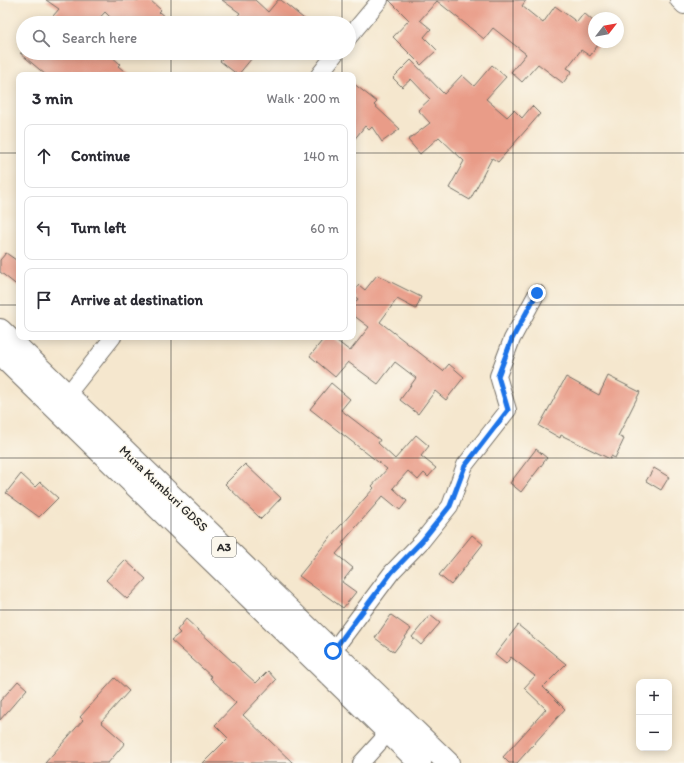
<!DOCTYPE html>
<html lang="en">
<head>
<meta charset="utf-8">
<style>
  body { margin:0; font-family:Itim,sans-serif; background:#f7f7f7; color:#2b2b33 }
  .controls { position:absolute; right:12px; bottom:12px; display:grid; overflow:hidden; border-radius:8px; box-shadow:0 2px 10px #0003 }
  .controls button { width:36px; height:36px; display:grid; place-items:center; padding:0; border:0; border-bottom:1px solid #e1e1e2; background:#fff; color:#2b2b33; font:20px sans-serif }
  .compass { position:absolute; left:588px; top:12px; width:36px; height:36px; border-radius:50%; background:#fff; box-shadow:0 2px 10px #0003; rotate:59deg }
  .stop { position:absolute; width:12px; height:12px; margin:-9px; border:3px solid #1a73e8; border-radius:50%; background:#fff }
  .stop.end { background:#1a73e8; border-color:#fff; box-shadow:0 1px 4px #0008 }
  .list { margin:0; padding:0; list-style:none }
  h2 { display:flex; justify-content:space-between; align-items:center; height:52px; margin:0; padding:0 16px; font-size:17px }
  h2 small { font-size:13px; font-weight:400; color:#7c7c81 }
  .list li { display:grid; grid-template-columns:26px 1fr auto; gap:12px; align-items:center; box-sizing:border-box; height:64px; margin:0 8px 8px; padding:0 8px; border:1px solid #e1e1e2; border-radius:8px }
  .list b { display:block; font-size:15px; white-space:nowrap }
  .list em { font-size:13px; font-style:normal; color:#7c7c81 }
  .icon { flex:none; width:22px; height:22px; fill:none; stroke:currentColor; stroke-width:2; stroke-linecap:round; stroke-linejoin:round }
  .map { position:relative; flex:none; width:684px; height:763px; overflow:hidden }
  .search { position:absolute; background:#fff; box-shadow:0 2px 10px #0003; left:16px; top:16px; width:340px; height:44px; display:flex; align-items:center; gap:10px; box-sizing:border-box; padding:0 14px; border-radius:22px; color:#7c7c81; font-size:15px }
  .panel { position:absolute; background:#fff; box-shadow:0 2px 10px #0003; left:16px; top:72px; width:340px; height:268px; border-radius:8px }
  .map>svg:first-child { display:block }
  .building { fill:#e99c88 }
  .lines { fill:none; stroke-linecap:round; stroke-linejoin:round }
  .street-casing { stroke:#726d64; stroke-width:18 }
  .highway-casing { stroke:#726d64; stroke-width:24 }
  .street { stroke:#fff; stroke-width:16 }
  .highway { stroke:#fff; stroke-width:22 }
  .route { stroke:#1a73e8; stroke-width:5 }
  .grid { fill:none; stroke:#2b2b2b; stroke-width:1; stroke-opacity:0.55 }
  .labels { text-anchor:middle; stroke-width:3; stroke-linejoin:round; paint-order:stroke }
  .shield { fill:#fbf7ec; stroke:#696865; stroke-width:1 }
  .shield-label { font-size:12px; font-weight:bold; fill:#2b2b2b }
  .street-label { font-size:13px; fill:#2b2b2b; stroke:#fbf7ec }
</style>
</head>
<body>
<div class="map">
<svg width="684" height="763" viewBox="0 0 684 763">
  <rect width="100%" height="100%" fill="#fbf7ec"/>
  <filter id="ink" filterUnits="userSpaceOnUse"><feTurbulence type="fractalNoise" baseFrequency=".025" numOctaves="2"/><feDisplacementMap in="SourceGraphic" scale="8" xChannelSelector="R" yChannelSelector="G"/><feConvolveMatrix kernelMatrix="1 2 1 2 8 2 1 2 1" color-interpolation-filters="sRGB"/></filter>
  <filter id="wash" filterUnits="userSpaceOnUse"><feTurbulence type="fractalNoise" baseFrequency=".012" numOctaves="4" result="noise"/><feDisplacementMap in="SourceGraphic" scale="16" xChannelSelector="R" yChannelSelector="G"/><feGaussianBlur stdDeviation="0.9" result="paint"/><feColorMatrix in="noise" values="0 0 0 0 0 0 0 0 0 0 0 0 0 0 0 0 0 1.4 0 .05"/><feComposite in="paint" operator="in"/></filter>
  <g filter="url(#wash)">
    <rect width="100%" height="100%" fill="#f5e7ce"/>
    <g id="blocks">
      <g class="building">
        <polygon points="46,0 150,0 161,10 159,12 172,23 116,23 105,12 95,23 47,23 59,9"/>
        <polygon points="222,0 255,0 268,12 278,0 281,0 309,23 232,23 240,13"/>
        <polygon points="389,0 526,0 522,6 543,23 555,6 577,22 584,13 594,22 594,42 600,42 590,56 581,50 567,68 572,71 563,83 538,64 522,82 511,72 526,54 493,28 484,39 437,1 420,20 431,29 424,37 437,50 421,65 393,37 409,20"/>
        <polygon points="20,53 108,53 120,64 118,66 129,75 46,75"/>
        <polygon points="227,53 246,53 252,58 238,75 220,61"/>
        <polygon points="411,60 444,94 462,75 474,86 492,65 506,77 486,99 507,117 514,110 522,118 532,106 540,114 498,162 492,158 470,200 449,188 464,161 439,137 420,154 408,140 430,123 418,110 430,99 411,79 402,87 393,78"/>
        <polygon points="353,83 377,102 374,105 400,129 382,142 372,127 369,130 365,126 353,141"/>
        <polygon points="6,253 19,262 19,287 0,272 0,260"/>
        <polygon points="377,275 421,297 416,309 397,299 380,322 443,371 449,364 464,377 446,400 435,391 418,414 400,400 416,378 395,362 378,384 348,362 335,377 310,356 325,337 332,337 350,351 369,327 353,315 353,305 358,299 353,295 353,292 359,285 365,290"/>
        <polygon points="608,376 640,392 618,436 624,439 615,458 611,456 610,459 561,435 560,438 539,426 566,377 599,395"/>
        <polygon points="331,383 350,399 341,410 380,440 378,443 395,459 416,435 429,446 421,456 436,468 428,477 424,473 418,480 408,471 393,488 407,501 400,510 383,496 342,543 344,545 336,554 353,568 342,582 356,592 343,608 299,576 332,535 374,488 372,486 387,469 310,409"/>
        <polygon points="536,449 547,458 521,492 510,483"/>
        <polygon points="245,464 281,498 261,519 225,484"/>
        <polygon points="654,468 669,477 661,490 646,481"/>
        <polygon points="21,474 35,487 40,482 58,498 39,517 6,493"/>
        <polygon points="472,535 483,544 451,585 439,575"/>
        <polygon points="125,560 146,579 127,599 106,580"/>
        <polygon points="391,615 411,629 394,652 375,638"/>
        <polygon points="430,615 440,623 421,645 412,637"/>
        <polygon points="186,619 256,683 268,671 276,680 243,715 293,763 203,763 228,738 215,725 236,703 210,678 212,677 171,640 180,633 177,630"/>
        <polygon points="518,625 566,664 543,687 565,709 517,763 509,763 503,757 546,709 524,688 535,676 511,657 506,664 495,655"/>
        <polygon points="115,678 129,691 101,722 125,743 108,763 45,763 83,720 80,717"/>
        <polygon points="18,681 27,689 0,720 0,701"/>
      </g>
    </g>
  </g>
  <g filter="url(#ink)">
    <use href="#blocks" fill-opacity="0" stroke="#726d64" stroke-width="1"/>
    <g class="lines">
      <defs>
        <g id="street">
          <polyline points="678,0 684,6"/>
          <polyline points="349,37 380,0"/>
          <polyline points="319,75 336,53"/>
          <polyline points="67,395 113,337"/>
          <polyline points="333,651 392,572 422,541 450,506 465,465 508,410 498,376 512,339 537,293"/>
          <polyline points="361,763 389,732"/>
        </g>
        <g id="highway">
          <polyline points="0,330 448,763"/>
          <polyline points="0,354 420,763"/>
        </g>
      </defs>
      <use href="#street" class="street-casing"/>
      <use href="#highway" class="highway-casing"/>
      <use href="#street" class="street"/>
      <use href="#highway" class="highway"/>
    </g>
  </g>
  <g class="lines" filter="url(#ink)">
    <polyline class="route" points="333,651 392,572 422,541 450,506 465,466 508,410 498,376 512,339 537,293"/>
  </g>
  <path class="grid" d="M171,0V23M342,0V23M513,0V763M171,53V75M342,53V75M0,153H19M353,153H684M0,305H19M353,305H684M171,337V763M342,337V763M0,458H684M0,610H684"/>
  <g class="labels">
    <rect class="shield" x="212" y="537" width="24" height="20" rx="3"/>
    <g class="shield-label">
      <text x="224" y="551">A3</text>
    </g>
    <g class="street-label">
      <text transform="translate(164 488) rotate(44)" y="5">Muna Kumburi GDSS</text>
    </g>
  </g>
</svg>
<div class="controls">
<button>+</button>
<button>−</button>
</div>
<svg class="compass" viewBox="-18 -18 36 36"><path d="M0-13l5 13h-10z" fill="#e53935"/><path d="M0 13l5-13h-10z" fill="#7c7c81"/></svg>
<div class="stop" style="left:333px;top:651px"></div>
<div class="stop end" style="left:537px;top:293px"></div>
<div class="search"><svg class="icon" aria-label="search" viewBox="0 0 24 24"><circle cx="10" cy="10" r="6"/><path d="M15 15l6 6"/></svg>Search here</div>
<section class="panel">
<h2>3 min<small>Walk · 200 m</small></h2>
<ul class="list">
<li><svg class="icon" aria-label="ahead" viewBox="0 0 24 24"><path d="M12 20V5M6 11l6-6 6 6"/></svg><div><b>Continue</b></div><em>140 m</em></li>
<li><svg class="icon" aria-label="left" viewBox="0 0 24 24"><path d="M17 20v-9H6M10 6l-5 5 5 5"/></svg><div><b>Turn left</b></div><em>60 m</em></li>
<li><svg class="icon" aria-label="arrive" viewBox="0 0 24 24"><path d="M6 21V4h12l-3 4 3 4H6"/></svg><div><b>Arrive at destination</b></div></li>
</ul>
</section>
</div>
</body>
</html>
